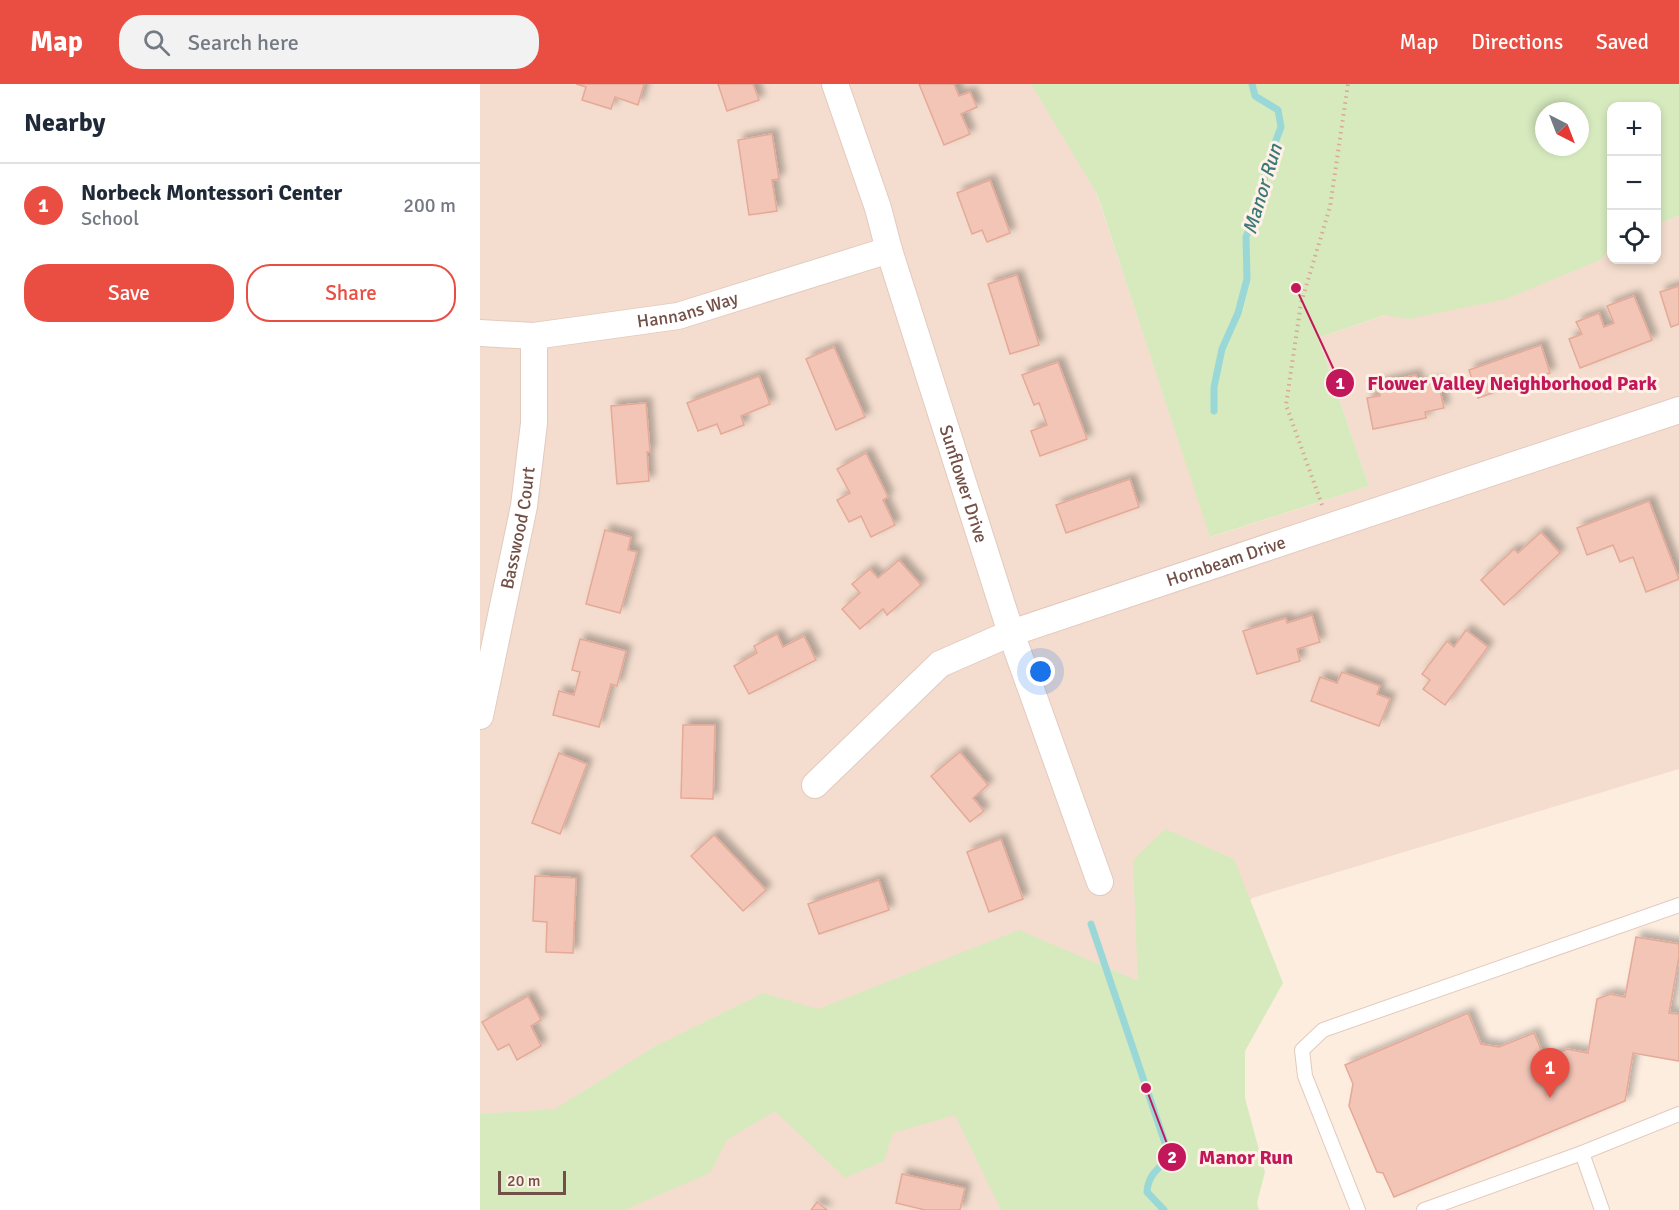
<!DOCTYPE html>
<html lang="en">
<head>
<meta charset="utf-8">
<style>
  body { margin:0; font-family:Signika,sans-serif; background:#f2f2f3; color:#1f2937 }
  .controls { position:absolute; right:18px; top:18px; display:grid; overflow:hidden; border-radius:12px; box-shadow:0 3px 9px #0003 }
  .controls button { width:54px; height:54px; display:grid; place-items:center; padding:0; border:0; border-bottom:2px solid #e0e1e3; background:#fff; color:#1f2937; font:30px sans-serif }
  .compass { position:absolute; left:1055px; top:18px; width:54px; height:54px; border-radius:50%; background:#fff; box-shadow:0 3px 9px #0003; rotate:138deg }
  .scale { position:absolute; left:18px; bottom:15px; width:68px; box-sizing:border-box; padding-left:6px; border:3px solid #735047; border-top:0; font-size:16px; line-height:21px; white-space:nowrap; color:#735047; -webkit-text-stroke:4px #fff1e6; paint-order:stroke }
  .you { position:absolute; left:561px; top:588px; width:21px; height:21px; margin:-15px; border:4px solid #fff; border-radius:50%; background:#1a73e8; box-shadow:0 0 0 9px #1a73e833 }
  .badge { display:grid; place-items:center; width:39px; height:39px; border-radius:50%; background:#ea4d41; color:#fff; font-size:20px; font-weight:700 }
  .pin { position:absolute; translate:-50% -50px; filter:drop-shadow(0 2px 3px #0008) }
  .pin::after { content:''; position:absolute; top:32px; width:21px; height:18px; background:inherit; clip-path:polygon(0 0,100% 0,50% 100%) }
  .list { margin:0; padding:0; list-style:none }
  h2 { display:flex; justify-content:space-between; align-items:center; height:78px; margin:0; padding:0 24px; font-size:26px }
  h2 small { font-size:20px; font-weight:400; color:#747a83 }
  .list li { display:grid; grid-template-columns:39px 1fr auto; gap:18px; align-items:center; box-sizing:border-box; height:84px; padding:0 24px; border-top:2px solid #e0e1e3 }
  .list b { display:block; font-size:22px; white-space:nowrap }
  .list p { margin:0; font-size:20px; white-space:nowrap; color:#747a83 }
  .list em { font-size:20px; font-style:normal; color:#747a83 }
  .actions { display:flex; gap:12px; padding:18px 24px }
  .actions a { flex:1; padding:14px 0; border:2px solid #ea4d41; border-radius:24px; text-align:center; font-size:21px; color:#ea4d41 }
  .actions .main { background:#ea4d41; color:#fff }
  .icon { flex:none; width:33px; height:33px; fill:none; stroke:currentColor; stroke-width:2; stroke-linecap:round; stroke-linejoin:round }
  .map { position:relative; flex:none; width:1199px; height:1126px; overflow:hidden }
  header { display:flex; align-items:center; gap:36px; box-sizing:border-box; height:84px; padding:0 30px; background:#ea4d41; color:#fff }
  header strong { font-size:28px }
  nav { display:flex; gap:33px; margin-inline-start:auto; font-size:21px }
  .search { width:420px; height:54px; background:#f2f2f3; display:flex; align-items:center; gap:15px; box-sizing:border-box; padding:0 21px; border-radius:24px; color:#747a83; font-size:22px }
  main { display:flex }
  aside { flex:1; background:#fff }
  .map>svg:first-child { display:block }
  .residential { fill:#f4ddce }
  .green { fill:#d6eabe; fill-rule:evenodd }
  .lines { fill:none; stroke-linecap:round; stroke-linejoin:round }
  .stream { stroke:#9ad8d8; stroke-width:7 }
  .building { fill:#f2c5b7; stroke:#e5a997; stroke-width:1.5; filter:url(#shadow) }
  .lane-casing { stroke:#e2cabe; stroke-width:16 }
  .street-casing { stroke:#e2cabe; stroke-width:28 }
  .path { stroke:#d7a99a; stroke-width:4; stroke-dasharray:1.5 4.5; stroke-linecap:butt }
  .lane { stroke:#fff; stroke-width:14 }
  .street { stroke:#fff; stroke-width:26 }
  .labels { text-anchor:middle; stroke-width:6; stroke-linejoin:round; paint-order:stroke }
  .street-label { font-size:18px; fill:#735047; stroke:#fff1e6 }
  .water-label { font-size:20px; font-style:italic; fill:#3b7879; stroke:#fff1e6 }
  .leader { fill:none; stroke:#c2185b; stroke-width:2 }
  .callout-dot { fill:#c2185b; stroke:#fff1e6; stroke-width:2 }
  .mark-label { font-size:18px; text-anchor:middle; font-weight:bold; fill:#fff }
  .callout-label { font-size:20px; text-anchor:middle; font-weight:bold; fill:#c2185b; stroke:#fff1e6; stroke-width:6; stroke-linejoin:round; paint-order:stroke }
</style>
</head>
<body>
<header>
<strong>Map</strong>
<div class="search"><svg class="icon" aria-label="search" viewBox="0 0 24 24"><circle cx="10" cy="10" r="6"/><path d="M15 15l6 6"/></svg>Search here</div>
<nav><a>Map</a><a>Directions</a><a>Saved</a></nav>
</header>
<main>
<aside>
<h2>Nearby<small></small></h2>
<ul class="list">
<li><span class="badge">1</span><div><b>Norbeck Montessori Center</b><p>School</p></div><em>200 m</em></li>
</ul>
<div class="actions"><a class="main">Save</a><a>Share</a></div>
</aside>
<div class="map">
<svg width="1199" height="1126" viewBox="0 0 1199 1126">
  <defs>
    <filter id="shadow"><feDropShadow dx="5.5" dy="-5.5" stdDeviation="3" flood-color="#0004"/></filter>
  </defs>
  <rect width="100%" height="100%" fill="#fdeddf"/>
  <polygon class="residential" points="0,0 580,0 731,453 889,402 838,254 1131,155 1132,176 1176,176 1177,140 1199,132 1199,685 772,814 703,910 696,1126 0,1126"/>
  <g class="green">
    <path d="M551,0H1199V132L1177,140L1176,22H1132L1131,163L1120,176L1026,215L929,235L905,231L838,254L889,402L730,453L617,110ZM1064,27H1100V63H1064Z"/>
    <polygon points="685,745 754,775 803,899 765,967 765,1014 785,1088 777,1119 779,1126 521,1126 475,1031 413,1049 404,1077 365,1094 295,1027 247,1056 230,1089 144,1126 0,1126 0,1030 75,1025 174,963 283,909 338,925 539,846 658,897 653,776"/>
  </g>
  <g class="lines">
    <g class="stream">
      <polyline points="734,327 734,303 742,265 758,229 767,195 766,153 782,113 786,83 801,43 798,26 775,12 772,0"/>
      <path d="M611,840L687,1065L686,1077C675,1087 668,1093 667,1108L684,1126"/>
    </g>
  </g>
  <g class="building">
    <polygon points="96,0 164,0 158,21 135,13 131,25 102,16 106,3"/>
    <polygon points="238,0 273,0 279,16 247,27"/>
    <polygon points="439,0 474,0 479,12 490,8 497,23 481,30 490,50 464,61"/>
    <polygon points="292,50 299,95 292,96 297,127 269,131 258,56"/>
    <polygon points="510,96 530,149 507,158 502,146 492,150 477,109"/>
    <polygon points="537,191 559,261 530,270 508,200"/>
    <polygon points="1199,202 1199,240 1191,243 1180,208"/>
    <polygon points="1154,212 1172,256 1100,284 1089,255 1102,250 1096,238 1119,229 1124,243 1134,239 1127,222"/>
    <polygon points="1061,261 1070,289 998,314 989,286"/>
    <polygon points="354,263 385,333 356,346 326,275"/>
    <polygon points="578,278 607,355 560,372 551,347 567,341 559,319 554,321 542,291"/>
    <polygon points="936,291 939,302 958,298 964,324 945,328 946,334 893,345 887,314 900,312 897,300"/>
    <polygon points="279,292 290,320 261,332 264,341 241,350 237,340 218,347 207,319"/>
    <polygon points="166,319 170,368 167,368 169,397 137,400 131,322"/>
    <polygon points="386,369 408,413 403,416 415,441 391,453 381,432 369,438 357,416 370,409 357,385"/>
    <polygon points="650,395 659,423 586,449 576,421"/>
    <polygon points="1169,417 1199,495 1166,508 1153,473 1140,478 1133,461 1107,471 1097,444"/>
    <polygon points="125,446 151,453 148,466 157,468 140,529 106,520"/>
    <polygon points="1061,448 1080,469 1024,521 1001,496 1034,465 1038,469"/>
    <polygon points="419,476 441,501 407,531 403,525 380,545 362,525 380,509 372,500 390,485 398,494"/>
    <polygon points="832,531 840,558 817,565 820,577 777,590 763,547 806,534 807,539"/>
    <polygon points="986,546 1008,563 965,621 943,605 950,596 942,590 967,557 974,563"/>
    <polygon points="297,550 303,563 324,552 336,576 269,610 254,582 277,569 274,562"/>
    <polygon points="100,555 146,567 137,602 131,600 119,643 73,631 79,607 94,611 100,588 92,586"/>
    <polygon points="862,588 900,602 897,610 910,615 899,642 831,617 840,593 857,599"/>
    <polygon points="203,641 235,641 233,715 201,714"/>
    <polygon points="480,668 508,701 493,714 504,727 490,738 451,692"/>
    <polygon points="79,669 107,680 80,750 52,739"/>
    <polygon points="234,751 286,806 263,827 211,772"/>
    <polygon points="521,755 543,815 509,828 487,768"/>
    <polygon points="55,792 96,794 93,869 66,868 67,838 53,837"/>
    <polygon points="399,796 409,826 339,850 328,820"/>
    <polygon points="1156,853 1199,860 1199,873 1189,929 1199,930 1199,977 1153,969 1145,1017 914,1113 903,1089 897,1088 869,1022 873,1000 865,981 988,929 1001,960 1019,963 1054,949 1065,975 1087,965 1108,969 1117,915 1130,910 1145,913"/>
    <polygon points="48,912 61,936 51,942 61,962 37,976 29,960 18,966 2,938"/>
    <polygon points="422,1090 485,1104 480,1126 445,1126 416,1119"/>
    <polygon points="337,1118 347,1126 331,1126"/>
  </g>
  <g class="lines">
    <defs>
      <g id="lane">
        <polyline points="1102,1069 1122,1126"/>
        <polyline points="878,1126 825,992 822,966 843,946 1199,821"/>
        <polyline points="944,1126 1102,1069 1199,1030"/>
      </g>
      <g id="street">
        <path id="s1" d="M355,0L398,124L409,166L531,549L620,798"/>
        <path id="s2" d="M0,249L54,252L198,232L409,166"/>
        <path id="s3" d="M0,632L44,422L54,339V252"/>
        <path id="s4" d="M335,701L460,580L531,549L1199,326"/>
      </g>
    </defs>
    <use href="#lane" class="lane-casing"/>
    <use href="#street" class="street-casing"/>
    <polyline class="path" points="842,421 806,321 821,219 850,123 868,0"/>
    <use href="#lane" class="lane"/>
    <use href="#street" class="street"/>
  </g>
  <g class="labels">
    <g class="street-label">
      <text dy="6" stroke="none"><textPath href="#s2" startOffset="210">Hannans Way</textPath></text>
      <text dy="6" stroke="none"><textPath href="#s1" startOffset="420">Sunflower Drive</textPath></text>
      <text dy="6" stroke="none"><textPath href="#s3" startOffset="192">Basswood Court</textPath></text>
      <text dy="6" stroke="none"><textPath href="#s4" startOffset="478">Hornbeam Drive</textPath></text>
    </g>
    <g class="water-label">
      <text transform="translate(782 105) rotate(-73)" y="7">Manor Run</text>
    </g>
  </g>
  <path class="leader" d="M816 204L860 299M666 1004L692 1073"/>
  <g class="callout-dot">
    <circle cx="816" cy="204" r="6"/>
    <circle cx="666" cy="1004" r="6"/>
    <circle cx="860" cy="299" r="15"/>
    <circle cx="692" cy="1073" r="15"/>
  </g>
  <g class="mark-label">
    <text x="860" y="305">1</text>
    <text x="692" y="1079">2</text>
  </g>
  <g class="callout-label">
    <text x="1032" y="306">Flower Valley Neighborhood Park</text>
    <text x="766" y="1080">Manor Run</text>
  </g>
</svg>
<div class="controls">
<button>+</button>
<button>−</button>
<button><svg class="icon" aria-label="locate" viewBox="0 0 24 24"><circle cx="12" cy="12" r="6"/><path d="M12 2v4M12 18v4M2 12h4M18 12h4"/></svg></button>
</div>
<svg class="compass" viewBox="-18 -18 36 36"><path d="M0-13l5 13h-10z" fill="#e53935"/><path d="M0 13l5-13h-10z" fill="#747a83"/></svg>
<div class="scale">20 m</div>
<div class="you"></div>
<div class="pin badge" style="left:1070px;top:1014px">1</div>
</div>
</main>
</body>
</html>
